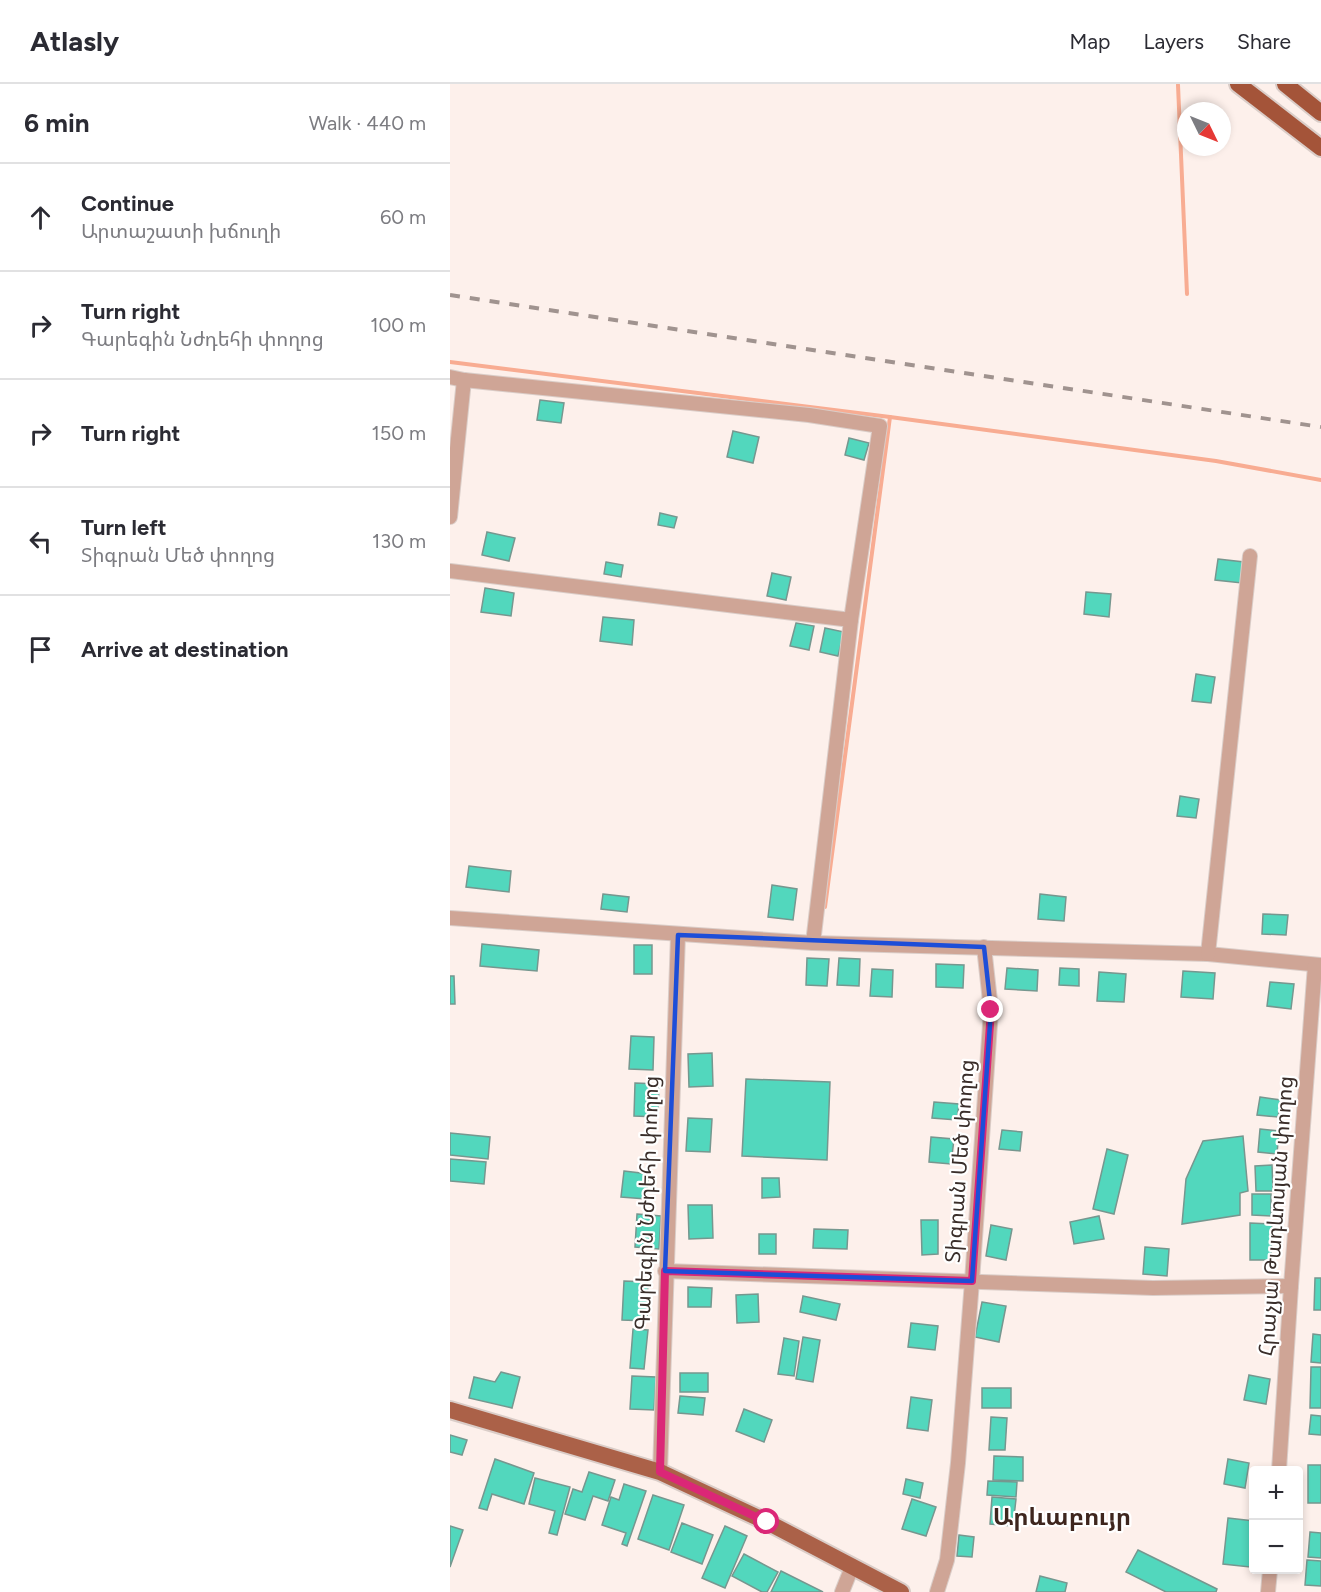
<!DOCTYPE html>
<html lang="en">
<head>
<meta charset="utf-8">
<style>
  body { margin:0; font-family:Figtree,"Noto Sans Armenian",sans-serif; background:#f7f7f7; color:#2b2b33 }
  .controls { position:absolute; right:18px; bottom:18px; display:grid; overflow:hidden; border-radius:6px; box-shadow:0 3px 9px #0003 }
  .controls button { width:54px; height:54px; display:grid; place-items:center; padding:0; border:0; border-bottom:2px solid #e1e1e2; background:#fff; color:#2b2b33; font:30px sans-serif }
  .compass { position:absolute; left:727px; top:18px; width:54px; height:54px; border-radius:50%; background:#fff; box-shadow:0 3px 9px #0003; rotate:133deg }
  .stop { position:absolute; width:18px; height:18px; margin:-14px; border:4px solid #db2777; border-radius:50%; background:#fff }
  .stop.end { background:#db2777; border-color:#fff; box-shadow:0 2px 6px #0008 }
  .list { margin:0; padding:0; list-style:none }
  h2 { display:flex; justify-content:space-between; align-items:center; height:78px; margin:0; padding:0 24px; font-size:26px }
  h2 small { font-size:20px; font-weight:400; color:#7c7c81 }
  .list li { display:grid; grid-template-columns:39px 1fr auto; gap:18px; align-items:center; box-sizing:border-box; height:108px; padding:0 24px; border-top:2px solid #e1e1e2 }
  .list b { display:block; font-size:22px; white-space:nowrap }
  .list p { margin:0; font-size:20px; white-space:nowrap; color:#7c7c81 }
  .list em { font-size:20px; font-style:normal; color:#7c7c81 }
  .icon { flex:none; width:33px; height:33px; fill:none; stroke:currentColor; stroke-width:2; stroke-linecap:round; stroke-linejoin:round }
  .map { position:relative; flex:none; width:871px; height:1508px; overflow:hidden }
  header { display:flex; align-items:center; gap:36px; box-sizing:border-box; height:84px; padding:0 30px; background:#fff; border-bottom:2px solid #e1e1e2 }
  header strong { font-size:28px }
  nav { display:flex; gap:33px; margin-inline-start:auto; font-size:21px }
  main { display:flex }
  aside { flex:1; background:#fff }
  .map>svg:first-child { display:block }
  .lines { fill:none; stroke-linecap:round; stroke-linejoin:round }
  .stream { stroke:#f8ac92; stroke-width:4 }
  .building { fill:#52d7bd; stroke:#76978f; stroke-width:1.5 }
  .minor-casing { stroke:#dacdc8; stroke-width:16 }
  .primary-casing { stroke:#dacdc8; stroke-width:20 }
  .trunk-casing { stroke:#dacdc8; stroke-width:20 }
  .minor { stroke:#cfa596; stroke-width:14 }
  .primary { stroke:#ab6148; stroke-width:16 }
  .trunk { stroke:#a45439; stroke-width:16 }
  .rail { stroke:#a0938f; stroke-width:4; stroke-dasharray:10 10; stroke-linecap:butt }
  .route { stroke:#db2777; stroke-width:8 }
  .marked { fill:none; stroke:#1d4ed8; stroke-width:4.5; stroke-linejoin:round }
  .labels { text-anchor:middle; stroke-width:4.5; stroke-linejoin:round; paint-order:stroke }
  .street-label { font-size:21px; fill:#3a2e2a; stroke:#fff }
  .quarter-label { font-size:24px; font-weight:bold; fill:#3e261e; stroke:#fff }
</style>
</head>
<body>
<header>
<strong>Atlasly</strong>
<nav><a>Map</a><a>Layers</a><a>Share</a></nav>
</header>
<main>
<aside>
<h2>6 min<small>Walk · 440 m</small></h2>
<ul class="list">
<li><svg class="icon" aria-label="ahead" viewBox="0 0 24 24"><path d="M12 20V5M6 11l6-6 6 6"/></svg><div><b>Continue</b><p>Արտաշատի խճուղի</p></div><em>60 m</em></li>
<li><svg class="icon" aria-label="right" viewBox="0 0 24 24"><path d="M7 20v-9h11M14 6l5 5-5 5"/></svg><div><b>Turn right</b><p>Գարեգին Նժդեհի փողոց</p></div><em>100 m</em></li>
<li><svg class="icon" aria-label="right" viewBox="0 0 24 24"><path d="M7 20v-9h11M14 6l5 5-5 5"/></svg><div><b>Turn right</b></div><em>150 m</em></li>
<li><svg class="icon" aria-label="left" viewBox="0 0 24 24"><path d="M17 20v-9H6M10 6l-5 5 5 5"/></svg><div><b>Turn left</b><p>Տիգրան Մեծ փողոց</p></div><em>130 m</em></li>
<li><svg class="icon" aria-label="arrive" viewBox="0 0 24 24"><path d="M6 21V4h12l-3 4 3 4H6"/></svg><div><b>Arrive at destination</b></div></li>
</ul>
</aside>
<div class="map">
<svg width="871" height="1508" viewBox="0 0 871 1508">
  <rect width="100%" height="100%" fill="#fdf0eb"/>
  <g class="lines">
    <g class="stream">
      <polyline points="728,1 737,210"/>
      <polyline points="0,278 440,333 766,377 871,396"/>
      <polyline points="375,823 440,333"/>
    </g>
  </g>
  <g class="building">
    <polygon points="90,316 114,319 111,339 87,336"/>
    <polygon points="283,347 309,353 303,379 277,373"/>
    <polygon points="399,354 419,359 414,376 395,371"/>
    <polygon points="210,429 227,433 224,444 208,441"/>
    <polygon points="37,448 65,454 59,477 32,471"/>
    <polygon points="768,475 794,478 792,499 765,496"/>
    <polygon points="156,478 173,481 171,493 154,490"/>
    <polygon points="322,489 341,493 336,516 317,512"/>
    <polygon points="35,504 64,509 61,532 31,528"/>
    <polygon points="636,508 661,510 659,533 634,530"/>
    <polygon points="153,533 184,536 182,561 150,557"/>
    <polygon points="346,539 364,542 359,566 340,562"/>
    <polygon points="375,544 394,548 388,572 370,568"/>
    <polygon points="746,590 765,593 761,619 742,617"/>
    <polygon points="730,712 749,715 746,734 727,732"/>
    <polygon points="19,782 61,787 59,808 16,803"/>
    <polygon points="322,801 347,805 343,836 318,833"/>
    <polygon points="153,810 179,813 177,828 151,825"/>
    <polygon points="590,810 616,813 614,837 588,835"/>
    <polygon points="813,830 838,831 836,851 812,850"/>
    <polygon points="32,860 89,866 87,887 30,882"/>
    <rect x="184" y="861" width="18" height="29"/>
    <polygon points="357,874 379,875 377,902 356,901"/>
    <polygon points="389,874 410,875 409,902 387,901"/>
    <polygon points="486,880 514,881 513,904 486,903"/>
    <polygon points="557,884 588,886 587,907 555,905"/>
    <polygon points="610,884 629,885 629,902 609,901"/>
    <polygon points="422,885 443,886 442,913 420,912"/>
    <polygon points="733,887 765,889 763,915 731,913"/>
    <polygon points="649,888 676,890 674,918 647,917"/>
    <polygon points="0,892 4,892 5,920 0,920"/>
    <polygon points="820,898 844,900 841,925 817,922"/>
    <polygon points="181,952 204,953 203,986 179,985"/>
    <polygon points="262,969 263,1002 239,1003 238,970"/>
    <polygon points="296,995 380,998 377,1076 292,1072"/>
    <polygon points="185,999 209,1000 208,1033 184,1032"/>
    <polygon points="810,1013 831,1016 828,1033 807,1031"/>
    <polygon points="484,1018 509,1020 507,1036 482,1034"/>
    <polygon points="238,1034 262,1035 260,1068 236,1067"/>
    <polygon points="810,1045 829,1047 827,1070 808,1068"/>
    <polygon points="552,1046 572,1048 570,1067 549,1065"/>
    <polygon points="0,1049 40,1053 38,1075 0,1071"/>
    <polygon points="793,1052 798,1107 790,1109 790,1131 732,1140 736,1095 753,1057"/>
    <polygon points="481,1053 504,1055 501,1080 479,1078"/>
    <polygon points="657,1065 678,1071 664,1130 643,1125"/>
    <polygon points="0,1075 36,1078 34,1100 0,1097"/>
    <polygon points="822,1081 823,1107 806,1107 805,1082"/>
    <polygon points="174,1087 199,1090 196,1115 171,1113"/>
    <polygon points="312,1094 329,1094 330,1113 312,1114"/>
    <polygon points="802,1110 821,1110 821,1132 802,1131"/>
    <polygon points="238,1121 262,1121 263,1154 239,1155"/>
    <polygon points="187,1130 211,1132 209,1165 185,1163"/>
    <polygon points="649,1132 654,1155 624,1160 620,1138"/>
    <polygon points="471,1136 488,1136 488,1170 472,1171"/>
    <polygon points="800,1139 822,1140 821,1176 800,1176"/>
    <polygon points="541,1141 562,1145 556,1176 536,1172"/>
    <polygon points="364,1145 398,1146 397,1165 363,1164"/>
    <rect x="309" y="1150" width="17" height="20"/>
    <polygon points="695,1163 719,1165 717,1192 693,1190"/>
    <polygon points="865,1194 871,1194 871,1226 864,1226"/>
    <polygon points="174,1197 198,1198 197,1237 172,1236"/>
    <polygon points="238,1203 262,1204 261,1223 238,1223"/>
    <polygon points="308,1210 309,1238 287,1239 286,1211"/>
    <polygon points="353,1212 390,1220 386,1236 350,1228"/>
    <polygon points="532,1218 556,1222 549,1258 525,1253"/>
    <polygon points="461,1239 488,1242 485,1266 458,1263"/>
    <polygon points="183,1245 198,1246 194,1285 180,1284"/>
    <polygon points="863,1250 871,1251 871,1279 861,1278"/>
    <polygon points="353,1253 370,1256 363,1298 346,1295"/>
    <polygon points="334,1254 349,1257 344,1292 328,1290"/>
    <polygon points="861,1283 871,1283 871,1324 860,1324"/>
    <polygon points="51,1288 70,1293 62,1324 19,1314 24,1293 45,1298"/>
    <rect x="230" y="1289" width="28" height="19"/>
    <polygon points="799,1291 820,1295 816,1320 794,1316"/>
    <polygon points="182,1292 206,1293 204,1326 180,1325"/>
    <rect x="532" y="1304" width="29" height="20"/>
    <polygon points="230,1312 255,1314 253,1331 228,1329"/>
    <polygon points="461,1313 482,1316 478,1347 457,1344"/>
    <polygon points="294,1325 322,1336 314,1358 286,1347"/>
    <polygon points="861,1331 871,1332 871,1351 859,1350"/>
    <polygon points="541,1333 557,1334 555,1366 539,1366"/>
    <polygon points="0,1351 17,1356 12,1371 0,1368"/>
    <polygon points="544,1372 573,1373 573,1397 543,1396"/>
    <polygon points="45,1375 84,1389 74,1420 42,1410 37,1426 29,1424"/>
    <polygon points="778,1375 799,1379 795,1404 774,1400"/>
    <rect x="858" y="1381" width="13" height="38"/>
    <polygon points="139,1388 165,1396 158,1417 143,1412 135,1436 115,1430 123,1405 132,1408"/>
    <polygon points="85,1394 120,1403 107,1451 99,1449 105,1427 79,1420"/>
    <polygon points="456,1395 473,1399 470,1414 453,1410"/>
    <polygon points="538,1397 567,1398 566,1413 537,1411"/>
    <polygon points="174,1400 196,1407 177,1462 172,1460 176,1449 152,1441 161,1413 169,1416"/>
    <polygon points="203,1411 234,1421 219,1466 188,1455"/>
    <polygon points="542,1413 566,1415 563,1442 540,1440"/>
    <polygon points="462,1415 486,1423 476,1452 452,1445"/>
    <polygon points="778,1434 804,1437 800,1483 773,1480"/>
    <polygon points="232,1439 263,1451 252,1480 221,1468"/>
    <polygon points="0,1442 13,1446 0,1483"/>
    <polygon points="275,1442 297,1452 275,1504 252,1494"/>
    <polygon points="860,1448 871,1449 871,1474 858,1473"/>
    <polygon points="509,1451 524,1453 522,1473 507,1472"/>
    <polygon points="688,1466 767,1505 766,1508 716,1508 676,1488"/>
    <polygon points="294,1470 328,1488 317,1508 312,1508 282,1492"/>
    <polygon points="857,1476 871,1477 871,1502 855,1501"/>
    <polygon points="331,1487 373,1508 321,1508"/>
    <polygon points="590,1492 617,1499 615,1508 586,1508"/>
  </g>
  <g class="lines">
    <defs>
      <g id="minor">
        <polyline points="0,293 14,296 359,331 430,342 401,536 363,859"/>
        <polyline points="0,433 14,296"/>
        <polyline points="0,487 401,536"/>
        <polyline points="0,834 363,859 758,870 871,881"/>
        <polyline points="758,870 800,472"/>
        <polyline points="215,1187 703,1204 841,1202"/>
        <polyline points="829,1386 841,1202 865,881"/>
        <polyline points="210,1388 228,851"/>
        <polyline points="392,1508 402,1483"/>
        <polyline points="487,1508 497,1476 508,1379 522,1197 541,926 534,863"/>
        <polyline points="818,1508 820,1486"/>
      </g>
      <polyline id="primary" points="0,1326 210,1388 317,1438 451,1508"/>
      <g id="trunk">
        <polyline points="788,0 871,64"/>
        <polyline points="835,0 871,29"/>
      </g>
    </defs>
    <use href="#minor" class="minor-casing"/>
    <use href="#primary" class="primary-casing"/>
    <use href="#trunk" class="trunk-casing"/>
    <use href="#minor" class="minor"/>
    <use href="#primary" class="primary"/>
    <use href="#trunk" class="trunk"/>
    <polyline class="rail" points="0,211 871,343"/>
  </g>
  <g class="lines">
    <polyline class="route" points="317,1438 210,1388 215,1187 522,1197 541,926"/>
  </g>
  <path class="marked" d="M228,851L534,863L541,926L522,1197L215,1187Z"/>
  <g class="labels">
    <g class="street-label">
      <text transform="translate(510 1077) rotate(-86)" y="7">Տիգրան Մեծ փողոց</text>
      <text transform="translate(197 1119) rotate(-88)" y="7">Գարեգին Նժդեհի փողոց</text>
      <text transform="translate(826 1132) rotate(-86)" y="7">Հրաչյա Թադևոսյան փողոց</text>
    </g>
    <g class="quarter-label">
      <text x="612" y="1441">Արևաբույր</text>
    </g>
  </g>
</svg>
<div class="controls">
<button>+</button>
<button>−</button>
</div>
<svg class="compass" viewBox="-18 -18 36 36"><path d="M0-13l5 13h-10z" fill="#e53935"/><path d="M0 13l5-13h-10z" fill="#7c7c81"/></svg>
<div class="stop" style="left:317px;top:1438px"></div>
<div class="stop end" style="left:541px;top:926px"></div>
</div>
</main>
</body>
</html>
